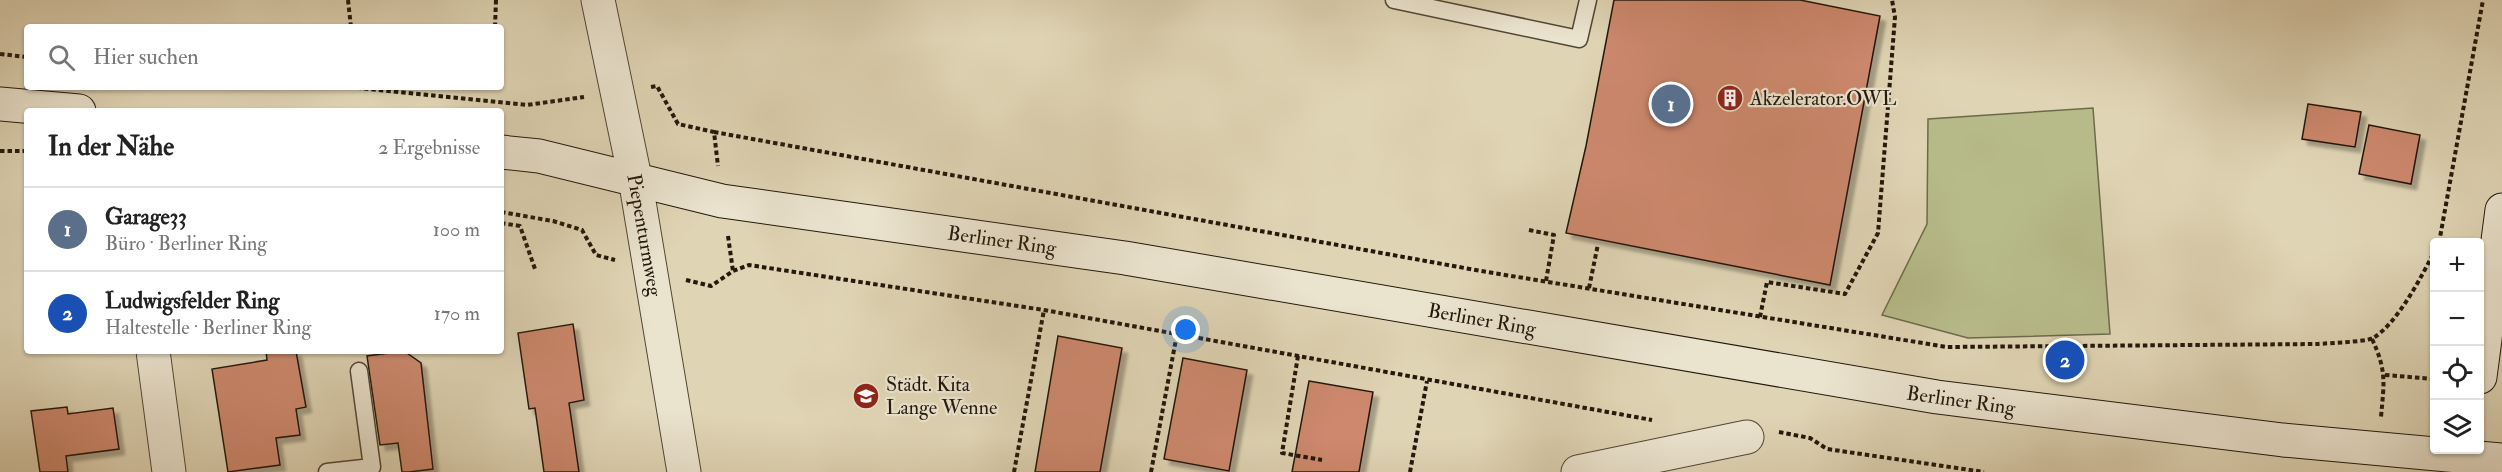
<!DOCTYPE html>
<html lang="de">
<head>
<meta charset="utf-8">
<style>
  body { margin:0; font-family:"IM FELL Double Pica",serif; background:#f2f2f2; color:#222 }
  .controls { position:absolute; right:18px; bottom:18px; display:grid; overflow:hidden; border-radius:6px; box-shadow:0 2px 4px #0004 }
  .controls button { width:54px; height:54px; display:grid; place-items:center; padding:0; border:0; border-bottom:2px solid #e0e0e0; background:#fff; color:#222; font:30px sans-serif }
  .you { position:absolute; left:1186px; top:330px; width:21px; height:21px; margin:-15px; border:4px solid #fff; border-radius:50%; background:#1a73e8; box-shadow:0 0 0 9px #1a73e833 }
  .badge { display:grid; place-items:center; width:39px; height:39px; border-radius:50%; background:#8f2418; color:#fff; font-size:20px; font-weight:700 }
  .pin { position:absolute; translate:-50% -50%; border:3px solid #fff; box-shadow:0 2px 6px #0006 }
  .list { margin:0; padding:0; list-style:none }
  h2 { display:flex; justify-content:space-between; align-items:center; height:78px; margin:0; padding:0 24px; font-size:26px }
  h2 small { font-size:20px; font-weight:400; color:#767676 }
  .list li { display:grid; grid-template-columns:39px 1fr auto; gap:18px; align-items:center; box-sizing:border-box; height:84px; padding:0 24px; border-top:2px solid #e0e0e0 }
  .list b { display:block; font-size:22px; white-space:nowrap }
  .list p { margin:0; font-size:20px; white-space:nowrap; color:#767676 }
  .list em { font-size:20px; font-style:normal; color:#767676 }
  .icon { flex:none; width:33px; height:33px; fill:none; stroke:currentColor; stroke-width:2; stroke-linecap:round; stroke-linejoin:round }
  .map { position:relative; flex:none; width:2502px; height:472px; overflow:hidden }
  .search { position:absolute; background:#fff; box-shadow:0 2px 4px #0004; left:24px; top:24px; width:480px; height:66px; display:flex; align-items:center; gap:15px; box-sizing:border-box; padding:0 21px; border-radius:6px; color:#767676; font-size:22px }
  .panel { position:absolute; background:#fff; box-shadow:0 2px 4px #0004; left:24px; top:108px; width:480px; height:246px; border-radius:6px }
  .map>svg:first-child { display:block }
  .green { fill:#b7bb8a; stroke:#6d6a4b; stroke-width:1.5 }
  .building { fill:#cd886d; stroke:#23180c; stroke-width:1.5; filter:url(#shadow) }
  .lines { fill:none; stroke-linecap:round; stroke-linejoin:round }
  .service-casing { stroke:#524736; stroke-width:19 }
  .minor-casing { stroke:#524736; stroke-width:35 }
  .secondary-casing { stroke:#23180c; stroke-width:35 }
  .path { stroke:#23180c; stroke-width:4; stroke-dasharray:4.5 3; stroke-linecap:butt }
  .service { stroke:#eae3ce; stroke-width:16 }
  .minor { stroke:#eae3ce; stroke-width:33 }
  .secondary { stroke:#eae3ce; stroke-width:33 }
  .labels { text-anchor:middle; stroke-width:4.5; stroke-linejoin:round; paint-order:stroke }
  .poi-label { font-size:20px; fill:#23180c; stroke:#eae3ce; text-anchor:start }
  .street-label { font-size:20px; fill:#23180c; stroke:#eae3ce }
</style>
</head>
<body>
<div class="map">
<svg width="2502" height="472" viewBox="0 0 2502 472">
  <defs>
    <filter id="shadow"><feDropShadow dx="5.5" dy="5.5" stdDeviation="1.5" flood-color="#0004"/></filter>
  </defs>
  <rect width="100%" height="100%" fill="#dfd4b4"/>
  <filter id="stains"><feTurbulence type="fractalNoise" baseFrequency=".00333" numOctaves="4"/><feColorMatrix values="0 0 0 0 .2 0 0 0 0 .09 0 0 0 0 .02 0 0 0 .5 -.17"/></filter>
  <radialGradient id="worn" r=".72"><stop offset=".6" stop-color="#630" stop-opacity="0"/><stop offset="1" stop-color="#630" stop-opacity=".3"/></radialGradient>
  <polygon class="green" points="2093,108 2110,334 1968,338 1882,315 1927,224 1928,119"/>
  <g class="building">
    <polygon points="1614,0 1800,0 1880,16 1830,285 1566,233 1586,146"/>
    <polygon points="2308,104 2361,112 2355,147 2302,139"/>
    <polygon points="2369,125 2420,135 2411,184 2359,174"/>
    <polygon points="573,324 584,400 569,403 579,472 544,472 535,408 529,409 518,333"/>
    <polygon points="1058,336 1122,348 1100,472 1035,472"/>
    <polygon points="266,351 296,351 306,407 296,409 300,435 276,438 280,465 228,472 212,369 267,360"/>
    <polygon points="404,351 421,363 433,469 409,472 402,472 398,443 380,445 367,356"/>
    <polygon points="1183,358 1247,370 1229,471 1164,459"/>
    <polygon points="1309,381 1373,392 1359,472 1292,472"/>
    <polygon points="67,407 68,414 113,408 119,449 66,456 68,472 40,472 31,411"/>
  </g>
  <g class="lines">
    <defs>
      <g id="service">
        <polyline points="1394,0 1579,39 1588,0"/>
        <polyline points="327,472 372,467 359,371"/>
      </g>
      <g id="minor">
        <polyline points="598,0 635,178 684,472"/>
        <polyline points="153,351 169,472"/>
        <polyline points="1578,472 1747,437"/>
      </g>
      <g id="secondary">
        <polyline points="0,104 79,111"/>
        <polyline points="501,152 539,156 722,201 1125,258 1937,397 2283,440 2502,460"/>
        <polyline points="2480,377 2502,210"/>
      </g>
    </defs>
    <use href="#service" class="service-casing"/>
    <use href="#minor" class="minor-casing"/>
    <use href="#secondary" class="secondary-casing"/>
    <g class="path">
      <polyline points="348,0 351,27"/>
      <polyline points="495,27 496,0"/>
      <polyline points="0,54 27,57"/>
      <polyline points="349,87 527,105 584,97"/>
      <polyline points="651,87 657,86 678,124 714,132 718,166"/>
      <path d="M714,132L1481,271L1947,347L2318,344C2328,343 2366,342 2373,338C2397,324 2422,276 2434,252"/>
      <polyline points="0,151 27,151"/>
      <polyline points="501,212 553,221 582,230 596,255 615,260"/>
      <polyline points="501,223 520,226 535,269"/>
      <polyline points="1529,230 1554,235 1546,281"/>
      <polyline points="728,236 733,271"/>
      <polyline points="2439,243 2483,0"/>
      <polyline points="686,280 711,286 733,271 749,265 1044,310 1652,420"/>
      <polyline points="1589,288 1598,244"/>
      <polyline points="1760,317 1767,282 1845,294 1878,233 1895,17 1892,0"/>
      <path d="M2372,339C2387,371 2384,383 2381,417"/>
      <polyline points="1298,356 1282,453 1322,460"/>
      <polyline points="2385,375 2434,379"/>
      <polyline points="1779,432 1810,438 1827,449 1984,472"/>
      <polyline points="1014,472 1044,310"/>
      <polyline points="1151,472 1177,334"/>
      <polyline points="1410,472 1427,381"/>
    </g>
    <use href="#service" class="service"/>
    <use href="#minor" class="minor"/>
    <use href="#secondary" class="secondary"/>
  </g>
  <defs>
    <symbol id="building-disc" viewBox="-11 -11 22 22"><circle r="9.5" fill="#8f2418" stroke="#eae3ce"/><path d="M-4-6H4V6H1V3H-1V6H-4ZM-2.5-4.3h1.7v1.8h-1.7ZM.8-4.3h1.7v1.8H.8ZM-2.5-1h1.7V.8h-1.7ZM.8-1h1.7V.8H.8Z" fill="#fff"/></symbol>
    <symbol id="school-disc" viewBox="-11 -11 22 22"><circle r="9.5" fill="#8f2418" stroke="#eae3ce"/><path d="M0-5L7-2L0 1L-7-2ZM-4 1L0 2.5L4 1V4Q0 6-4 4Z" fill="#fff"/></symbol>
  </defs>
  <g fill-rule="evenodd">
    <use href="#building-disc" x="1715" y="83" width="30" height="30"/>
    <use href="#school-disc" x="851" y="381" width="30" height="30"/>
  </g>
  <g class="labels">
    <g class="poi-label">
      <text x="1750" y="105">Akzelerator.OWL</text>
      <text x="886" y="391">Städt. Kita<tspan x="886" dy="23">Lange Wenne</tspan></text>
    </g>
    <g class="street-label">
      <text transform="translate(645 235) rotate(80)" y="7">Piepenturmweg</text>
      <text transform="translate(1002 240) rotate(8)" y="7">Berliner Ring</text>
      <text transform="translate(1482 319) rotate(10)" y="7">Berliner Ring</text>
      <text transform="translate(1961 400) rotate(8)" y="7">Berliner Ring</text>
    </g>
  </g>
  <rect width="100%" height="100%" filter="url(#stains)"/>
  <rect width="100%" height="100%" fill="url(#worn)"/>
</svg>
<div class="controls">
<button>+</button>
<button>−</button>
<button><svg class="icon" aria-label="locate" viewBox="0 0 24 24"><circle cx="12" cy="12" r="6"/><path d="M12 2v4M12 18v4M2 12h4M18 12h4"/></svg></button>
<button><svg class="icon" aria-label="layers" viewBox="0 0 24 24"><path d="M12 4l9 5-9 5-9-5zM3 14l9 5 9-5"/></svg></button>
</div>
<div class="you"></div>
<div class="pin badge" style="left:1671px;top:104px;background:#5c6f8a">1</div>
<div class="pin badge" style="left:2065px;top:360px;background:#1a4fb4">2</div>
<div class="search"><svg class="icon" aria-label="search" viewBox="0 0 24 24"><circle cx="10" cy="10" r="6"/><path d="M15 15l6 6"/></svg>Hier suchen</div>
<section class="panel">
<h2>In der Nähe<small>2 Ergebnisse</small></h2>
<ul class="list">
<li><span class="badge" style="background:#5c6f8a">1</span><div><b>Garage33</b><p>Büro · Berliner Ring</p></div><em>100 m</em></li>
<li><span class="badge" style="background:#1a4fb4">2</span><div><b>Ludwigsfelder Ring</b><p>Haltestelle · Berliner Ring</p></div><em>170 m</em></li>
</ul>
</section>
</div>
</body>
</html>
